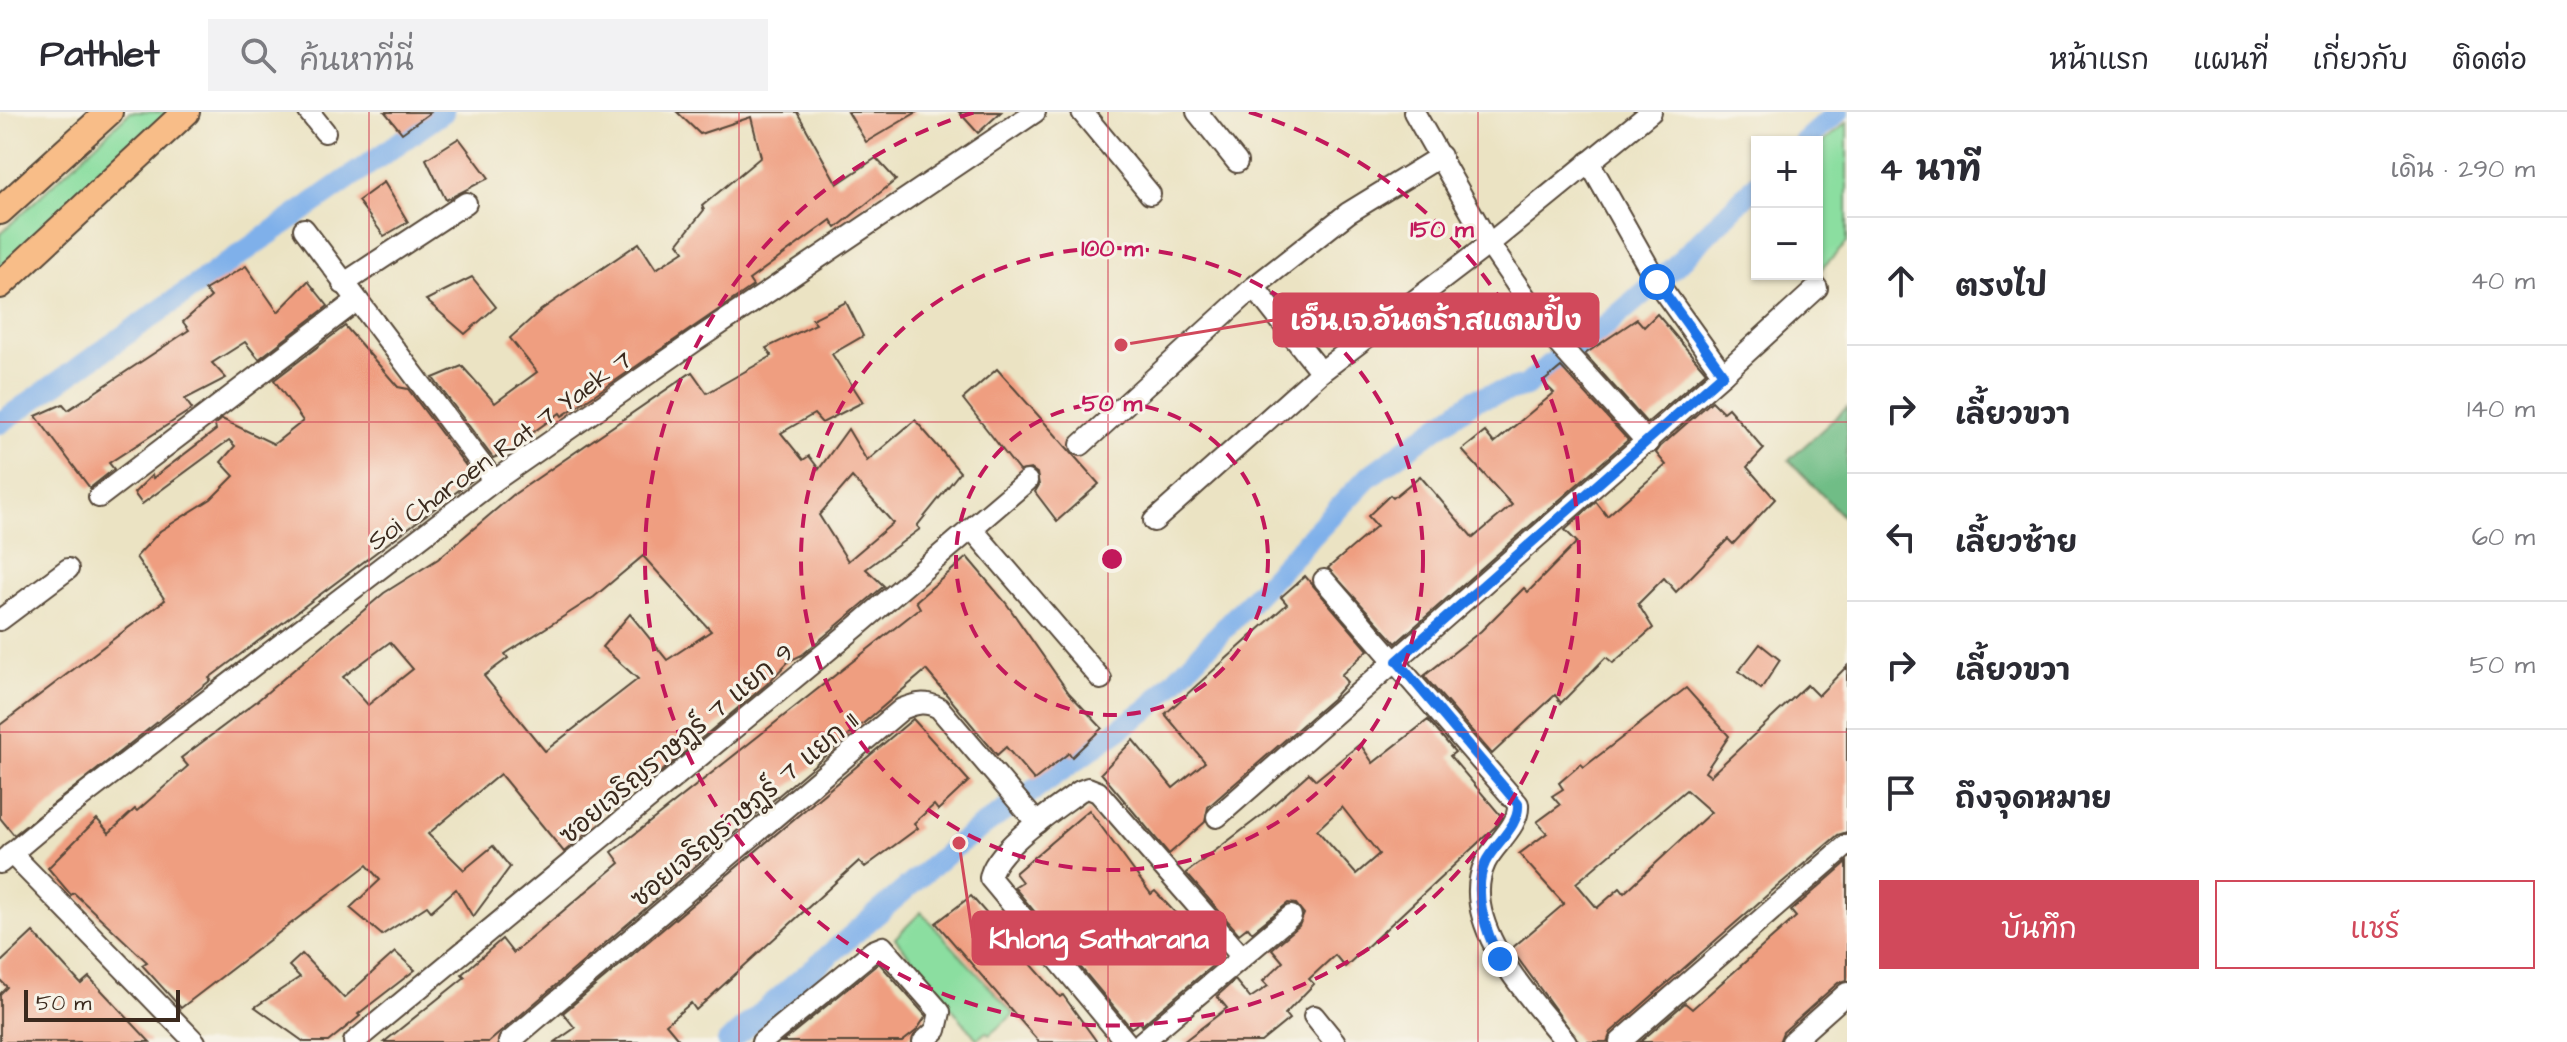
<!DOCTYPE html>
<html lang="th">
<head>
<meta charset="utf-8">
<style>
  body { margin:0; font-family:"Architects Daughter","Playpen Sans Thai",sans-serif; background:#f2f2f3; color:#2b2b33 }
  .controls { position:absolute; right:24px; top:24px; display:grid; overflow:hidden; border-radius:0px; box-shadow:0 2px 6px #0004 }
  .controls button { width:72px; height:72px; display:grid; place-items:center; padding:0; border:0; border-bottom:2px solid #e1e1e2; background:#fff; color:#2b2b33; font:40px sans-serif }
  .scale { position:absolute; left:24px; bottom:20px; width:156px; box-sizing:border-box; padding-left:8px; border:4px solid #3b2a1e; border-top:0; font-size:22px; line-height:28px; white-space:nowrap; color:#3b2a1e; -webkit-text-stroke:6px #f7f3e8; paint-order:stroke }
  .stop { position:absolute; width:24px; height:24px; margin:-18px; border:6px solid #1a73e8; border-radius:50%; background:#fff }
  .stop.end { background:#1a73e8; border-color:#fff; box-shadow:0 2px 8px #0008 }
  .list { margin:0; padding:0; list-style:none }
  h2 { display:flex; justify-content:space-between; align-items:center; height:104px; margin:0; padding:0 32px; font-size:34px }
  h2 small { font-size:26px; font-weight:400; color:#7c7c81 }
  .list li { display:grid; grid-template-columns:52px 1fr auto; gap:24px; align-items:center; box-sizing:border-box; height:128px; padding:0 32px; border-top:2px solid #e1e1e2 }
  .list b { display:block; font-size:30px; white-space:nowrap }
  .list em { font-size:26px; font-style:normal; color:#7c7c81 }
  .actions { display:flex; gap:16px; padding:24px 32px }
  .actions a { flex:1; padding:18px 0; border:2px solid #d1495b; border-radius:0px; text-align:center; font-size:28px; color:#d1495b }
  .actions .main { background:#d1495b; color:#fff }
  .icon { flex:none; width:44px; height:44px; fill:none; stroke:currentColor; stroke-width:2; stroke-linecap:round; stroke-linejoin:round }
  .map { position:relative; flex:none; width:1847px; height:930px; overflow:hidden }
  header { display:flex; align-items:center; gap:48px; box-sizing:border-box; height:112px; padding:0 40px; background:#fff; border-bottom:2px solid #e1e1e2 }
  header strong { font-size:38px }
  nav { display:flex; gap:44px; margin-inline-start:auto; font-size:28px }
  .search { width:560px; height:72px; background:#f2f2f3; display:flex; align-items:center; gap:20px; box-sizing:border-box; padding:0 28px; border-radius:0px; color:#7c7c81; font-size:30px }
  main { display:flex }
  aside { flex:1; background:#fff }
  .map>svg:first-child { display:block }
  .green { fill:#8bdea0; stroke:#63845f; stroke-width:2 }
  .forest { fill:#70bd86; stroke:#567452; stroke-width:2 }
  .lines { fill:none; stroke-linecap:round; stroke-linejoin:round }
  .canal { stroke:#7fb0ea; stroke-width:22 }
  .building { fill:#ef9e80; fill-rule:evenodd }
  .minor-casing { stroke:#554637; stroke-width:24 }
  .major-casing { stroke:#554637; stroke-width:30 }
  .minor { stroke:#fff; stroke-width:20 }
  .major { stroke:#f8bd88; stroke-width:26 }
  .route { stroke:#1a73e8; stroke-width:10 }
  .grid { fill:none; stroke:#d1495b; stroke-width:2; stroke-opacity:0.55 }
  .ring { fill:none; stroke:#c2185b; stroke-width:4; stroke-dasharray:14 10 }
  .labels { text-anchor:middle; stroke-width:6; stroke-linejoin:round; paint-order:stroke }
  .street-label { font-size:26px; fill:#3b2a1e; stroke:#f7f3e8 }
  .centre { fill:#c2185b; stroke:#f7f3e8; stroke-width:4 }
  .ring-label { font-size:24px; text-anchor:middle; font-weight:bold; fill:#c2185b; stroke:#f7f3e8; stroke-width:6; stroke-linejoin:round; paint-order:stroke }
  .leader { fill:none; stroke:#d1495b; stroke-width:3 }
  .callout-dot { fill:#d1495b; stroke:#f7f3e8; stroke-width:3 }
  .callout { fill:#d1495b; stroke:#d1495b; stroke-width:3 }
  .callout-label { font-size:28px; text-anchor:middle; font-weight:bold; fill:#fff }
</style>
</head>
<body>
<header>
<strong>Pathlet</strong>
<div class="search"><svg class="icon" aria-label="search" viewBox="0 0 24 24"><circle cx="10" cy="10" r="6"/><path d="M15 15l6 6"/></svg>ค้นหาที่นี่</div>
<nav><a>หน้าแรก</a><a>แผนที่</a><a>เกี่ยวกับ</a><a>ติดต่อ</a></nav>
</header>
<main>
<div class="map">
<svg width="1847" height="930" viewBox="0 0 1847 930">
  <rect width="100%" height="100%" fill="#f7f3e8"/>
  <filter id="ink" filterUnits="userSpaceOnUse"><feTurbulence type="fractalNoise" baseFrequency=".0125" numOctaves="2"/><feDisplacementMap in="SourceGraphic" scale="16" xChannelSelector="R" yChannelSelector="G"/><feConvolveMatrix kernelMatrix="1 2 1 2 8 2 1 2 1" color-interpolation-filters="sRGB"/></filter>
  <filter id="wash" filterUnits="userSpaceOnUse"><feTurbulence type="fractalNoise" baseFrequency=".006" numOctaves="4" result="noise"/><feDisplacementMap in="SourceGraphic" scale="32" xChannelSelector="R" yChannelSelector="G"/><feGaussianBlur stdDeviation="1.8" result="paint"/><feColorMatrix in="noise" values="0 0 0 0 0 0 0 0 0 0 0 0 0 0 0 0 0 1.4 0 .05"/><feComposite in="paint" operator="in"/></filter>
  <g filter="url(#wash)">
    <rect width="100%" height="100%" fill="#ebe3c3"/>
    <g class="green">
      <polygon points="130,0 170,0 0,157 0,122"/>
      <polygon points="1847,10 1847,131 1821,157 1817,153 1817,36"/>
      <polygon points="921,800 1014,902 989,923 986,920 977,927 895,826"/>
    </g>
    <polygon class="forest" points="1847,295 1847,409 1789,348"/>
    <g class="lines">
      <g class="canal">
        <polyline points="1804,30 1838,0"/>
        <polyline points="0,311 443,0"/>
        <polyline points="728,930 959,731 1149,596 1368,365 1476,287 1526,274 1552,251 1591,226 1675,154 1757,72"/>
      </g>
    </g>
    <g id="blocks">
      <g class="building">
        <polygon points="385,0 431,0 402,21"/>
        <polygon points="677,0 797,0 837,72 876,46 896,68 836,116 831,108 749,168 753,174 615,269 562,304 560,301 514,334 516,337 493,346 433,266 462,254 495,291 537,260 510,226 541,198 639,131 656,157 684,139 678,131 704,98 702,94 761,45 751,5 700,22"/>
        <polygon points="848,0 917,0 866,30"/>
        <polygon points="959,0 1001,0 978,21"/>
        <polygon points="459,26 489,66 446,88 426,47"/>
        <polygon points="384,70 408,110 384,124 358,89"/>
        <polygon points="246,154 278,200 308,169 328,194 259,247 245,230 212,251 226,266 185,287 192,297 109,351 114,357 90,376 36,304 63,292 68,298 189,218 183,210 211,185 205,178"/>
        <polygon points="472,165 496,195 465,222 426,188"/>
        <path d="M846,190L863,224L832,242L863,290L822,311L814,302L781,321L803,348L809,344L819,357L848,317L867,349L915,308L960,360L917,414L920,417L866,457L884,474L802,543L789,549L767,572L644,674L642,671L590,709L594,714L564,740L500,662L428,722L464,758L493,734L510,755L473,805L456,777L431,799L427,794L382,823L350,796L380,768L367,753L181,896L142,853L147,850L74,781L71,783L48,756L97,707L109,721L135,697L137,699L188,654L181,646L257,589L384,481L438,447L513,383L692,260L707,281L772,244L766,236L816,212L812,207ZM852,365L893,411L848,449L819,403ZM643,444L711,519L667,548L630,502L602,535L638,567L545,639L484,564L508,546L505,542L594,485ZM390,530L413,557L368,593L343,565Z"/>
        <polygon points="1657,202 1706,260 1647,311 1585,242 1637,207 1644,215"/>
        <polygon points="345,214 398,275 408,277 475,366 209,566 211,568 14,723 0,706 0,613 165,488 136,445 160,419 211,387 234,364 221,350 235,334 229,328 142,392 134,381 152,363 153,366 216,318 215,313 222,307 274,332 303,309 274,268"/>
        <polygon points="1561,255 1628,328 1396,531 1328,456 1377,414 1368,404 1390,383 1393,386 1420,364 1473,426 1512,393 1462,338 1485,320 1494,331 1554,281 1543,270"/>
        <polygon points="997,257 1099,372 1057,409 1035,380 1039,373 1037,361 1031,357 1019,359 963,287"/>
        <polygon points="1712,289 1723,300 1728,296 1764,337 1747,355 1775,387 1733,432 1728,427 1676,480 1664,466 1638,492 1653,516 1613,551 1606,545 1561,591 1555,583 1492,642 1424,564 1481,519 1524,476 1528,480 1577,430 1565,418 1596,390 1607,404 1666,353 1656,341 1661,334"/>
        <polygon points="967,445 1006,491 1069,581 1102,616 1072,645 1069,641 1034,668 1006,635 997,643 926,558 489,930 384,930 465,865 462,862 502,827 513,841 620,751 612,740 920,496 916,489"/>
        <polygon points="1305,464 1368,538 1341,563 1347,570 1332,587 1208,695 1205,710 1169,742 1101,661 1133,628 1173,676 1205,650 1165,602 1287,492 1281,485"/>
        <polygon points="1760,532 1780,548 1761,577 1739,559"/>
        <path d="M1847,554V720L1838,723L1772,779L1611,920L1607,930H1579L1511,837L1564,792L1519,742L1547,721L1537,710L1560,693L1552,684L1563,677L1559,671L1581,652L1584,655L1686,576L1729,624L1705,660L1710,664L1807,573L1818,584ZM1686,678L1711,700L1624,781L1620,776L1597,796L1576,771Z"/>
        <polygon points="913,607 969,669 938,698 934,693 914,711 918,716 865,755 859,749 696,898 691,891 666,912 681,930 555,930 575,916 563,901"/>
        <path d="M1428,608L1455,640L1450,644L1502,705L1495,715L1345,855L1335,843L1309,867L1314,872L1285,902L1289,907L1261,930H1183L1227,896L1217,884L1235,868L1250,886L1268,874L1263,869L1283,850L1272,837L1299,814L1304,802L1296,792L1288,791L1252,820L1248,815L1239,822L1186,761L1262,703L1309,661L1316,668L1360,632L1373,651ZM1342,695L1379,742L1356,762L1317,718Z"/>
        <polygon points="1089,698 1151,782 1155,779 1219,848 1142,913 1140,910 1131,916 1014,775 1022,770 1015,761"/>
        <polygon points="1847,750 1847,868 1838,871 1783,920 1779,930 1640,930 1685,891 1692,897 1796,805 1791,799"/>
        <polygon points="971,784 1060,885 1063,883 1097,930 1039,930 936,811"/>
        <polygon points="33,820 81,872 89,865 150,930 0,930 0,882 7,875 0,868 0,851"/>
        <polygon points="395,840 415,858 358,902 360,904 328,930 304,930 255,895 300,865 289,854 302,842 344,886"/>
        <polygon points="879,851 926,904 916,919 902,930 782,930"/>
      </g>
    </g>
  </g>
  <g filter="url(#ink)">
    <use href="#blocks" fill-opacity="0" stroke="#554637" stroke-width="2"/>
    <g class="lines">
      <defs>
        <g id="minor">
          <polyline points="309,0 325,20"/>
          <polyline points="1082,0 1150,82"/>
          <polyline points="1197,0 1237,50"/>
          <polyline points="1414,0 1489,132 1553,226 1648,331"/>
          <polyline points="1589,50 1657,170 1723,262 1817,176"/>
          <polyline points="304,117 494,369"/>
          <polyline points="343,172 466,91"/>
          <polyline points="1254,175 1321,260"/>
          <polyline points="1081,333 1254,175 1348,101 1441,44"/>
          <polyline points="99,385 356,189"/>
          <polyline points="1154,409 1321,260 1489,132 1651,0"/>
          <polyline points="972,417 1101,567"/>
          <path d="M1324,468L1518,692C1520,714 1494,732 1485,751C1457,812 1532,887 1566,930"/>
          <polyline points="0,508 68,457"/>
          <polyline points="1217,705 1723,262"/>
          <polyline points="11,741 195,930"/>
          <polyline points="0,751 49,710 494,369 695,229 1035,0"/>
          <polyline points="1314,904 1335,930"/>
          <polyline points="354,930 855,516 1027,369"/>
          <path d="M509,930L902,597C917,591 925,589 939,596L1037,711"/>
          <polyline points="762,930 873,839 883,835 940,900 936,918 923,930"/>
          <path d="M1126,930L990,766C994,737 1057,696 1080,679L1088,676L1098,680L1242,845"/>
          <polyline points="1142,930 1291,804"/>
          <polyline points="1620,930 1847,733"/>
          <polyline points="1792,930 1847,881"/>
        </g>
        <g id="major">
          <polyline points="0,99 109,0"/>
          <polyline points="0,173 186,0"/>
        </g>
      </defs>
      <use href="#minor" class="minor-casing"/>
      <use href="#major" class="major-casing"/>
      <use href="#minor" class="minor"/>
      <use href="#major" class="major"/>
    </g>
  </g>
  <g class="lines" filter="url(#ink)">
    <path class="route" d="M1500,847C1486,822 1472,779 1485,751C1494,732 1520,714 1518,692L1397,549L1723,262L1657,170"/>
  </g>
  <path class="grid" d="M369,0V930M739,0V930M1108,0V930M1478,0V930M0,310H1847M0,620H1847"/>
  <g class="ring">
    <circle cx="1112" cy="447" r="156"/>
    <circle cx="1112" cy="447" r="311"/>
    <path d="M1249 0A467 467 0 1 1 975 0"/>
  </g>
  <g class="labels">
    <g class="street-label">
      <text transform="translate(499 338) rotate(-36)" y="9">Soi Charoen Rat 7 Yaek 7</text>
      <text transform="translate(676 631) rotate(-40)" y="9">ซอยเจริญราษฎร์ 7 แยก 9</text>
      <text transform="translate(744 697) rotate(-40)" y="9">ซอยเจริญราษฎร์ 7 แยก 11</text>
    </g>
  </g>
  <circle cx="1112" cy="447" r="12" class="centre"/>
  <g class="ring-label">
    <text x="1442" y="125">150 m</text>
    <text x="1112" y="144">100 m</text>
    <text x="1112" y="299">50 m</text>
  </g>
  <path class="leader" d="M1121 233L1274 208M959 731L973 826"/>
  <g class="callout-dot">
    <circle cx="1121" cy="233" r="8"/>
    <circle cx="959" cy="731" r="8"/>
  </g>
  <g class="callout">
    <rect x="1274" y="182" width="324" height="52" rx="8"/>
    <rect x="973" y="800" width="252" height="52" rx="8"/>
  </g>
  <g class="callout-label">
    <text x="1436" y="218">เอ็น.เจ.อันตร้า.สแตมปิ้ง</text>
    <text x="1099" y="836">Khlong Satharana</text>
  </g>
</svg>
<div class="controls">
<button>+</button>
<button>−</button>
</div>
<div class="scale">50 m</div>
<div class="stop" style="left:1657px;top:170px"></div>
<div class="stop end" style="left:1500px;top:847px"></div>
</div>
<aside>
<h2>4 นาที<small>เดิน · 290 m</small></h2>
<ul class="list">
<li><svg class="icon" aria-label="ahead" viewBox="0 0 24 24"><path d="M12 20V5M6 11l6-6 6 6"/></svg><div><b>ตรงไป</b></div><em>40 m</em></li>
<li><svg class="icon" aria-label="right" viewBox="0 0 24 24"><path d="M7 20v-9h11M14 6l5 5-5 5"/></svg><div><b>เลี้ยวขวา</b></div><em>140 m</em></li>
<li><svg class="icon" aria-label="left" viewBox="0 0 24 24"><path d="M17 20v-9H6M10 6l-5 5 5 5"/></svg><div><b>เลี้ยวซ้าย</b></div><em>60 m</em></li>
<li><svg class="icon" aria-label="right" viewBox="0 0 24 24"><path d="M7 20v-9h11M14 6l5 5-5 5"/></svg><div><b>เลี้ยวขวา</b></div><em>50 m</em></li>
<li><svg class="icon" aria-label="arrive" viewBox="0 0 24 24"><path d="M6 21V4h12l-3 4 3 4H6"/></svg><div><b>ถึงจุดหมาย</b></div></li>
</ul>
<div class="actions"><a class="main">บันทึก</a><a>แชร์</a></div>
</aside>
</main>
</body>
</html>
